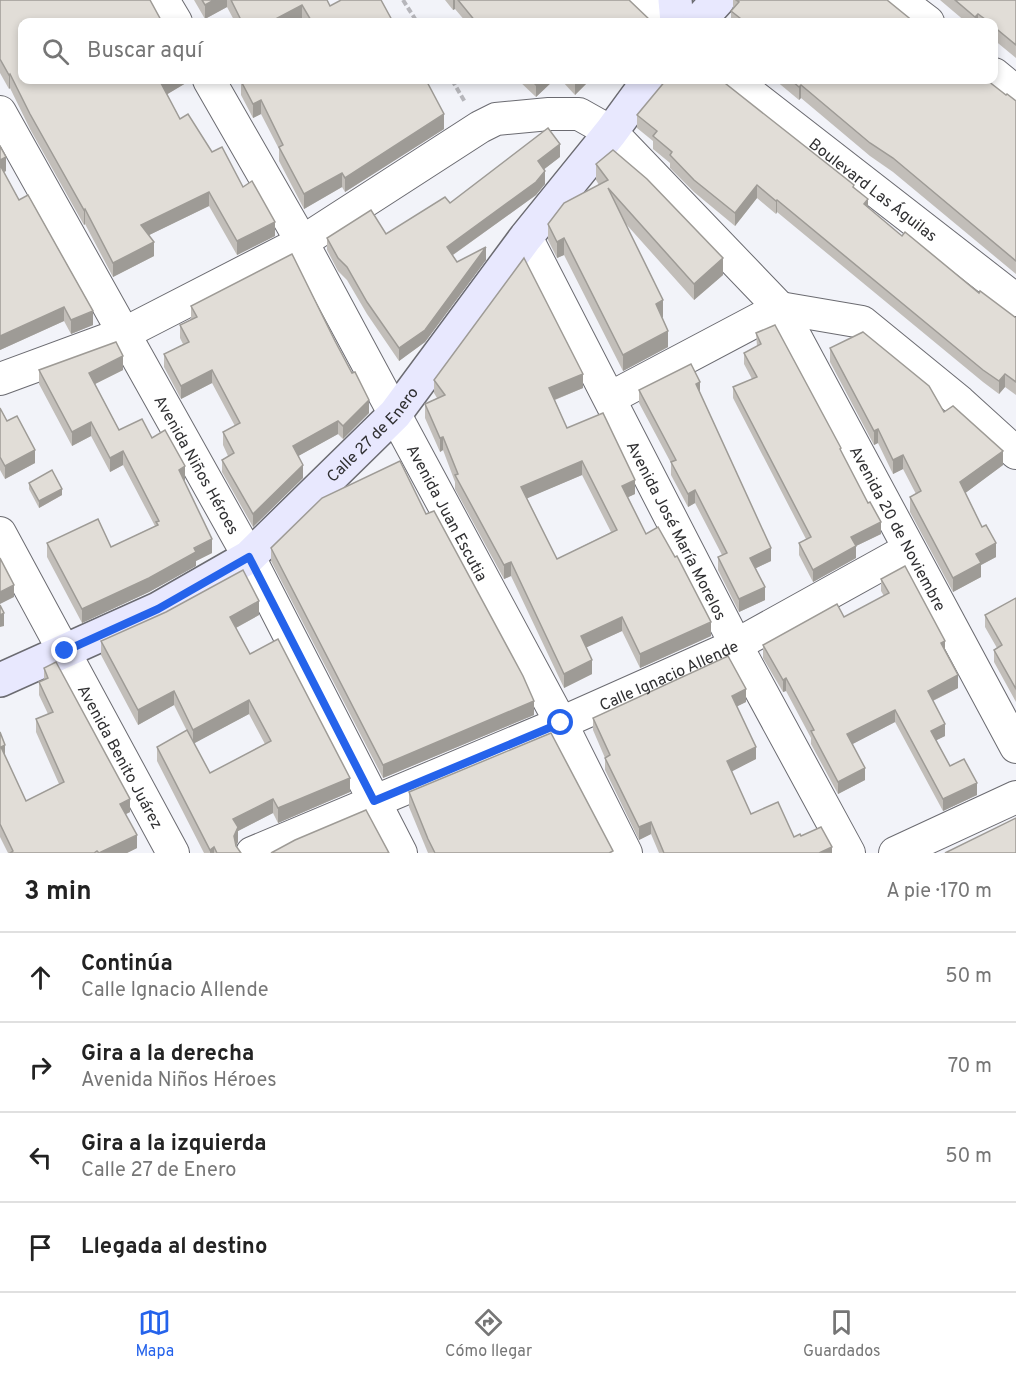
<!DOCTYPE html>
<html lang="es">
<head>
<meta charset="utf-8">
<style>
  body { margin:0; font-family:Overpass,sans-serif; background:#f6f6f6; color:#222 }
  .stop { position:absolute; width:18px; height:18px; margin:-14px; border:4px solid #2563eb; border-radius:50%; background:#fff }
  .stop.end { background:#2563eb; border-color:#fff; box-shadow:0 2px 6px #0008 }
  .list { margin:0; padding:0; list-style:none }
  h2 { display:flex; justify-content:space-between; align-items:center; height:78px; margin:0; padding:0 24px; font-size:26px }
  h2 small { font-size:20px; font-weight:400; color:#767676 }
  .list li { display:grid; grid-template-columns:39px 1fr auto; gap:18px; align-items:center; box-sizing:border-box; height:90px; padding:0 24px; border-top:2px solid #e0e0e0 }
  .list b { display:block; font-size:22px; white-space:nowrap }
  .list p { margin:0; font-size:20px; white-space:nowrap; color:#767676 }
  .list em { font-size:20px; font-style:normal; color:#767676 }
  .icon { flex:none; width:33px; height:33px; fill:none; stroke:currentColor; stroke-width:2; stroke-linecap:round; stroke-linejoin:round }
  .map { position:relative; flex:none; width:1016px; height:853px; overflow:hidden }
  .search { position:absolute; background:#fff; box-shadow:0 3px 9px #0003; left:18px; right:18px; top:18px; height:66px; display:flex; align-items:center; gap:15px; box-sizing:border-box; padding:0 21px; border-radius:12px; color:#767676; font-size:22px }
  .sheet { height:438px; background:#fff }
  nav { display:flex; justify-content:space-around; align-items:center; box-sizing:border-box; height:84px; border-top:2px solid #e0e0e0; background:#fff; font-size:16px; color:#767676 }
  nav a { display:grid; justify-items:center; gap:3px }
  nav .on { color:#2563eb }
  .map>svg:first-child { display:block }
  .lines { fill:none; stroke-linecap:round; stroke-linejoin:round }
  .street-casing { stroke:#6b6b71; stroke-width:34 }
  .secondary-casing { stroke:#6b6b71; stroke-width:36 }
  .path { stroke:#b6b6bb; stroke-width:4; stroke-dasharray:6 3; stroke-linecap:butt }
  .street { stroke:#fff; stroke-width:32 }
  .secondary { stroke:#e8e8fe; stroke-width:33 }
  .wall { fill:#c2beb9; fill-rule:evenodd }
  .shaded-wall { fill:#9e9b96 }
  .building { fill:#e1ddd7; stroke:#9e9b96; stroke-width:1.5; fill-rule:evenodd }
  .route { stroke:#2563eb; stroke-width:8 }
  .labels { text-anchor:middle; stroke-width:6; stroke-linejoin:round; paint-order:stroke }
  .street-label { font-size:16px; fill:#303032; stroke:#f2f3f9 }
</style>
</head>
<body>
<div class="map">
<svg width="1016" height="853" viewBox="0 0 1016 853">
  <rect width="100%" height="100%" fill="#f2f3f9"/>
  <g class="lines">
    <defs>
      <g id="street">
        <polyline points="163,0 176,22"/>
        <polyline points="643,0 665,22"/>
        <polyline points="899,0 928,22"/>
        <polyline points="994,74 1016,92"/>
        <path id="s1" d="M209,80L302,242L561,723L626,853"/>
        <path id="s2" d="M733,80L1016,300"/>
        <path id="s3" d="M0,112L249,557L401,853"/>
        <path id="s4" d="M526,237L736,645L849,853"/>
        <path id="s5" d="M0,379L125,333L302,242L480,127L496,119L549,114H579L611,132L780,308L1016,747"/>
        <polyline points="610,398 780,308 862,322 960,402 1016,453"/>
        <path id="s6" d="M0,533L173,853"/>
        <path id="s7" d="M252,853L561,723L736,645L909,549"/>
        <polyline points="895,853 1016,797"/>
      </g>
      <g id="secondary">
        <polyline points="675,0 677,22"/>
        <polyline points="698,22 718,0"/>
        <path id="s8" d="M0,680L158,609L249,557L395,414L526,237L611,132L649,80"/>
      </g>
    </defs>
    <use href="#street" class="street-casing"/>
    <use href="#secondary" class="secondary-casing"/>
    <g class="path">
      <polyline points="403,0 417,22"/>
      <polyline points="452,80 465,102"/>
    </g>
    <use href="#street" class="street"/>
    <use href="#secondary" class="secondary"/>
  </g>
  <g class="wall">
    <polygon points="0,0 186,80 186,83 167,94 180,119 243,187 275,236 237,255 209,206 149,235 154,256 113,277 85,224 84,225 30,129 10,88 9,89 0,73"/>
    <polygon points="194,0 327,0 330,6 393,22 304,22 302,19 296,22 235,22 227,7 205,19"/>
    <polygon points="445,0 629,0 651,22 466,22 455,9 453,10"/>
    <polygon points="733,0 887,0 914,22 731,22 731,11 733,9"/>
    <polygon points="940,0 1016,0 1016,58 993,39 993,22 966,22"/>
    <polygon points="518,80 554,80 536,97"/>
    <polygon points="561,80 590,80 575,95"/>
    <polygon points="775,80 983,80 1016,101 1016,274 893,172 870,156 801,98 799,100"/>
    <polygon points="241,81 444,129 345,192 342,187 304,209 279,161 279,149 261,114 253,118 241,95"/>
    <polygon points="722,81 854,188 868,208 902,236 979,293 1016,318 1016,395 1005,387 999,394 983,382 777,212 776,214 757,198 735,226 694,192 670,168 670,163 653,149 653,141 637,128 637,115"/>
    <polygon points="0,146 6,171 4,172 19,200 93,325 71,334 64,321 0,350"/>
    <polygon points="560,157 544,169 545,184 536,195 453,255 457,262 486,260 425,342 399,361 367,314 347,280 338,271 327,250 327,238 386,234 450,203"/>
    <polygon points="596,164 723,275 694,300 626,224 663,317 662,317 668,347 623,371 564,255 557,258 548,240 548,224 599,185 596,180"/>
    <polygon points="191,306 369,413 343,439 338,434 298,456 303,478 253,527 222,472 222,460 228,456 223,445 223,432 235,426 212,383 181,399 164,367 164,354 183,344 180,338 180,325 191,319"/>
    <polygon points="756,333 841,452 881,534 856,546 856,558 813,582 799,555 799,543 806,539 733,398 733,387 752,379 744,364 744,353 757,346"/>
    <polygon points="830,348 944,412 1003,465 965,493 996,557 981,565 981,577 953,592 910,512 910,497 916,494 903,469 893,474 878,443 874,445 830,362"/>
    <polygon points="39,370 123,370 95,384 119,430 152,438 185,480 184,481 212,553 196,561 196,566 149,592 82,623 47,557 47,543 111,547 155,526 123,465 110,472 91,436 72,446 39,384"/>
    <path d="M434,380L583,388L555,400L567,428L635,494L628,497L646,534L711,636L640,668L622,631L586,647L592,674L564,688L511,576L504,579L455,489V482L443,450L440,452L425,418V404L437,398L434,393ZM582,475L611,532L557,559L527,498Z"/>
    <polygon points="639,390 700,394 771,561 756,568 765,600 739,612 718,570 718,557 722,555 695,503 688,507 671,475 671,463 639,403"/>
    <polygon points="0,408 7,421 35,463 5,479 0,470"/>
    <polygon points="29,483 62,495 39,508 29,489"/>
    <polygon points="426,514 534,715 383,778 271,561 271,548"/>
    <polygon points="881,579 945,652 958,688 933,701 945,736 936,740 950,766 977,795 943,811 895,722 852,744 865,780 838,794 811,744 811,738 786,691 783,692 763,658 763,645 844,617 884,596 881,591"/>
    <polygon points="1016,598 1016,702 994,662 994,650 997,648 985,627 985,615"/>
    <path d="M259,615L236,628L250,654L350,792L278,823L273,813L238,831V842L236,846L241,853H204L157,761V747L187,731L174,705L138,725L101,655V641ZM249,714L265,744L210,773L194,743Z"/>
    <polygon points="44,668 130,812 126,814 137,848 127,853 8,853 0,837 0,732 5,756 26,801 59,784 36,732 36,719 48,714 39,695 39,682 44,680"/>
    <polygon points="746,702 737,706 756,759 731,771 751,814 794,837 801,836 832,853 659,853 651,834 639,840 605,770 605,758 593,730 593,718"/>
    <polygon points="409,792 613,853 428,853 409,807"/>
  </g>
  <g class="shaded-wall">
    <polygon points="214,0 227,0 227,7 205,19 205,5"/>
    <polygon points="453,0 455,0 455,9 453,10"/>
    <polygon points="302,5 302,19 296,22 270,22"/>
    <polygon points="978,14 978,22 975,22 975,17"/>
    <polygon points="10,74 10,88 9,89 9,75"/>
    <polygon points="168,80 186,80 186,83 161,98 161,83"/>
    <polygon points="541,80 554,80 536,97 536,85"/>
    <polygon points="578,80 590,80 575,95 575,82"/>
    <polygon points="801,85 801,98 799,100 799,87"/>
    <polygon points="261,100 261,114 253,118 253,104"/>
    <polygon points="444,114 444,129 345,192 345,178"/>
    <polygon points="560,144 560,157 538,174 538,161"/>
    <polygon points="6,157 6,171 0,174 0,160"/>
    <polygon points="545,171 545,184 536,195 447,259 447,247"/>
    <polygon points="342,173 342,187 304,209 304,194"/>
    <polygon points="757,185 757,198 735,226 735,213"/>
    <polygon points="209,192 209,206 141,239 141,225"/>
    <polygon points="868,199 868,212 864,204"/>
    <polygon points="777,200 777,212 776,214 776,201"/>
    <polygon points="85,209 85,224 84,225 84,210"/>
    <polygon points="275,222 275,236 237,255 237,241"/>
    <polygon points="564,238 564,255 557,258 557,242"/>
    <polygon points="154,242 154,256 113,277 113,263"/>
    <polygon points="486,247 486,260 425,342 399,361 399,348"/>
    <polygon points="723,258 723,275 694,300 694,284"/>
    <polygon points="663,300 663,317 656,320 656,304"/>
    <polygon points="64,307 64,321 0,350 0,336"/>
    <polygon points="93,311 93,325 71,334 71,320"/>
    <polygon points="668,331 668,347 623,371 623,355"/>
    <polygon points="123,356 123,370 89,387 89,373"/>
    <polygon points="212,370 212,383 181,399 181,386"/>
    <polygon points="583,374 583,388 549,402 549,388"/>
    <polygon points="1005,374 1005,387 999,394 999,381"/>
    <polygon points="700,382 700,395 696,384"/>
    <polygon points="369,400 369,413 343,439 343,426"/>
    <polygon points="338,421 338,434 293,459 293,446"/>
    <polygon points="91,422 91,436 72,446 72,432"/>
    <polygon points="878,429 878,443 874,445 874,431"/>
    <polygon points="443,437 443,450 440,452 440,438"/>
    <polygon points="35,450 35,463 5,479 5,466"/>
    <polygon points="123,451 123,465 110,472 110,458"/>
    <polygon points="1003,451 1003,465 960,497 960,482"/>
    <polygon points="903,455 903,469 893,474 893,460"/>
    <polygon points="582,461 582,475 521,501 521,487"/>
    <polygon points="303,465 303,478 253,527 253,514"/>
    <polygon points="185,466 185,480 179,484 179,470"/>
    <polygon points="635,480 635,494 622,500 622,486"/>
    <polygon points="62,489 62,495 39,508 39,501"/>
    <polygon points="695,490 695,503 688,507 688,494"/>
    <polygon points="881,522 881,534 856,546 856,558 813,582 813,570 851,537"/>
    <polygon points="212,539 212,553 196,561 196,566 149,592 82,623 82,609"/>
    <polygon points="996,543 996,557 981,565 981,577 953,592 953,578 976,554"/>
    <polygon points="771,548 771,561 750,571 750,558"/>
    <polygon points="511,562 511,576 504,579 504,565"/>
    <polygon points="14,585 14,597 0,604 0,592"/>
    <polygon points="765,587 765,600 739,612 739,599"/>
    <polygon points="259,601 259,615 230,631 230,617"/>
    <polygon points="4,613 4,626 0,627 0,615"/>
    <polygon points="622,617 622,631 581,650 581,636"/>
    <polygon points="711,622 711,636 640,668 640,654"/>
    <polygon points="945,641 945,653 941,643"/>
    <polygon points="592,660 592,674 564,688 564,674"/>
    <polygon points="958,675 958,688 928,703 928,691"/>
    <polygon points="786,678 786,691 783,692 783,680"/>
    <polygon points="746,689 746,702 732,709 732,696"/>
    <polygon points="174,691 174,705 138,725 138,710"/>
    <polygon points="249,700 249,714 193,744 193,730"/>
    <polygon points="534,701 534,715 383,778 383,765"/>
    <polygon points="895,710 895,722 847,747 847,734"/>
    <polygon points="945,724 945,736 931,743 931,731"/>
    <polygon points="5,745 5,758 1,747"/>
    <polygon points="756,747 756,759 727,774 727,761"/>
    <polygon points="865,768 865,780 838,794 838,782"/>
    <polygon points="350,778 350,792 278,823 278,808"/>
    <polygon points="977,783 977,795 943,811 943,799"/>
    <polygon points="130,799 130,812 120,817 120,804"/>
    <polygon points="273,799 273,813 238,831 238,842 234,850 233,819"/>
    <polygon points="651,822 651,834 639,840 639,827"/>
    <polygon points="137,835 137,848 127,853 99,853"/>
    <polygon points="214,847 214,853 210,853 210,850"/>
    <polygon points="832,847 832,853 819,853"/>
  </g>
  <g class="building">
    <polygon points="0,0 150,0 162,22 22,22 22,80 168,80 161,83 180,119 188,114 212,152 222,147 243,187 252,181 275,222 237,241 209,192 141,225 154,242 113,263 85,209 84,210 30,114 10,74 9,75 0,59"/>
    <polygon points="202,0 214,0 205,5"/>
    <polygon points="231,0 327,0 330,6 341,0 381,0 393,22 312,22 302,5 270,22 242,22"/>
    <polygon points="458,0 629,0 651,21 650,22 476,22"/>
    <polygon points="736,0 887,0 914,22 745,22 731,11 739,2"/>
    <polygon points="955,0 1016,0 1016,45 993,26 993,22 989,22 978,14 975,17"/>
    <polygon points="244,80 426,80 444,114 345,178 342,173 304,194 279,147 283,145 261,100 253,104 241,81"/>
    <polygon points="531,80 541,80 536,85"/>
    <polygon points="666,80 721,80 854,185 853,187 868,199 864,204 902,236 905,232 979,293 980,291 1016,318 1016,382 1005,374 999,381 983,370 777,200 776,201 757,185 735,213 694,180 670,155 672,152 653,136 657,131 637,115"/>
    <polygon points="791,80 983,80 987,82 988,81 1006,95 1007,94 1016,101 1016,261 893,158 870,143 801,85 799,87"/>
    <polygon points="548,128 560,144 538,161 545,171 536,182 447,247 457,262 486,247 425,330 399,348 367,302 347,267 338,258 327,238 371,210 386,234 445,197 450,203"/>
    <polygon points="0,146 6,157 0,160"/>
    <polygon points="613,150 647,179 723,258 694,284 608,188 663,300 656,304 668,331 623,355 564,238 557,242 548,224 564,203 608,180 596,164"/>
    <polygon points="0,165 19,200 28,195 93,311 71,320 64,307 0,336"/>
    <polygon points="292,254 335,341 352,373 355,372 369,400 343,426 338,421 293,446 303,465 253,514 222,460 234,453 223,432 240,423 212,370 181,386 164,354 189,342 180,325 197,317 191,306"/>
    <path d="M524,258L583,374L549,388L567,428L603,413L635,480L622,486L646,534L658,527L675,557L677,556L711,622L640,654L622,617L581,636L592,660L564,674L511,562L504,565L455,475L458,474L443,437L440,438L425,404L445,395L434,380ZM582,461L617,530L557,559L521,487Z"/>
    <polygon points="775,325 841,448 840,449 868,503 870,502 881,522 851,537 856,546 813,570 799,543 811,537 733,387 757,377 744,353 761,344 756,333"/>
    <polygon points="863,332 929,386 944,412 953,406 1003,451 960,482 982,527 986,525 996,543 976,554 981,563 953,578 910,497 921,491 903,455 893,460 878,429 874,431 830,348"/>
    <polygon points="116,342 123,356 89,373 119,430 142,419 152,438 165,430 185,466 179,470 212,539 194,548 196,552 149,578 82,609 47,543 98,519 111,547 158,525 156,522 159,521 123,451 110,458 91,422 72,432 39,370"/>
    <polygon points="691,364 700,382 696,384 771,548 750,558 765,587 739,599 718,557 727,553 695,490 688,494 671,462 676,460 639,390"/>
    <polygon points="0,408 7,421 17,416 35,450 5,466 0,457"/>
    <polygon points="400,461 426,514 434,511 523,676 534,701 383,765 271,548 322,498"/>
    <polygon points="52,470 62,489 39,501 29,483"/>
    <polygon points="0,558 14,585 0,592"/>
    <polygon points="905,566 945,641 941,643 958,675 928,691 945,724 931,731 950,766 964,759 977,783 943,799 895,710 847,734 865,768 838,782 811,731 814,730 786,678 783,680 763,645 837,604 844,617 889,593 881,579"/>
    <polygon points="243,570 259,601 230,617 250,654 278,639 350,778 278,808 273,799 233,819 238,827 234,836 236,846 241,853 217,853 214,847 210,850 157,747 187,730 210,773 271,741 249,700 193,730 174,691 138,710 101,641 166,612"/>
    <polygon points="1016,598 1016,689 994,650 1002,645 985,615"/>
    <polygon points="0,605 4,613 0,615"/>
    <polygon points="728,656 746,689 732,696 756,747 727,761 751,814 778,802 794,837 800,834 801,836 821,827 832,847 819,853 664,853 651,822 639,827 605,758 610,755 593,718"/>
    <polygon points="56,662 130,799 120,804 137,835 99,853 97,851 94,853 10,853 13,851 0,824 0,732 5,745 1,747 26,801 64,782 36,719 53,712 39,682 48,678 44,668"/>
    <polygon points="551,733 613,851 609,853 435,853 428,839 409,792"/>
    <polygon points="366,810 389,853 271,853 295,840"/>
    <polygon points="1016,818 1016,853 945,853"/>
  </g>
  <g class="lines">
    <polyline class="route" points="65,651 158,609 249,557 374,801 561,723"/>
  </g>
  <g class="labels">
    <g class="street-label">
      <text dy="6" stroke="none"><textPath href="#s2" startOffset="178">Boulevard Las Águilas</textPath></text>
      <text dy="6" stroke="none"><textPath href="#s8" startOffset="452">Calle 27 de Enero</textPath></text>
      <text dy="6" stroke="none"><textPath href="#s3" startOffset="404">Avenida Niños Héroes</textPath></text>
      <text dy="6" stroke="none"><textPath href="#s1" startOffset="494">Avenida Juan Escutia</textPath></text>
      <text dy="6" stroke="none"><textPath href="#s5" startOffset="1176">Avenida 20 de Noviembre</textPath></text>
      <text dy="6" stroke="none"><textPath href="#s4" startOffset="330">Avenida José María Morelos</textPath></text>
      <text dy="6" stroke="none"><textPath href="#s7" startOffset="453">Calle Ignacio Allende</textPath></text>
      <text dy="6" stroke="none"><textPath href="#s6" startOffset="254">Avenida Benito Juárez</textPath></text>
    </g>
  </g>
</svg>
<div class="stop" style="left:561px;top:723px"></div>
<div class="stop end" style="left:65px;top:651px"></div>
<div class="search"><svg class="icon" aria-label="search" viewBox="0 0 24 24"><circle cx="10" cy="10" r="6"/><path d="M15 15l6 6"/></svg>Buscar aquí</div>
</div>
<section class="sheet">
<h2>3 min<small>A pie · 170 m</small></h2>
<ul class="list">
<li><svg class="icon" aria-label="ahead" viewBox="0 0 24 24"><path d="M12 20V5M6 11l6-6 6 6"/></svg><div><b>Continúa</b><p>Calle Ignacio Allende</p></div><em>50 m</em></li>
<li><svg class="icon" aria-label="right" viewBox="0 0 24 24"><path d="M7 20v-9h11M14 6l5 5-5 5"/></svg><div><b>Gira a la derecha</b><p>Avenida Niños Héroes</p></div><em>70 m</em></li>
<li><svg class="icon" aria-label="left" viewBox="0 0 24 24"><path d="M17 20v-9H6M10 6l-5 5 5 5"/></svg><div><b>Gira a la izquierda</b><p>Calle 27 de Enero</p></div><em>50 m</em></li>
<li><svg class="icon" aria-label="arrive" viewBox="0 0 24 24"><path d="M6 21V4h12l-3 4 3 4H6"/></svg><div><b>Llegada al destino</b></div></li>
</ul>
</section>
<nav>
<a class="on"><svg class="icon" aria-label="map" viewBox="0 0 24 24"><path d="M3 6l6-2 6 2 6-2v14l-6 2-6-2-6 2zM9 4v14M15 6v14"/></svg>Mapa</a>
<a><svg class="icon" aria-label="directions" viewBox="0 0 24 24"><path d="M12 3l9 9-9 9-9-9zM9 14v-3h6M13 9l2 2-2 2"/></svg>Cómo llegar</a>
<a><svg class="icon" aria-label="saved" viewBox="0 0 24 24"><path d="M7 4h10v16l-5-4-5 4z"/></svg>Guardados</a>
</nav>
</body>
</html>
